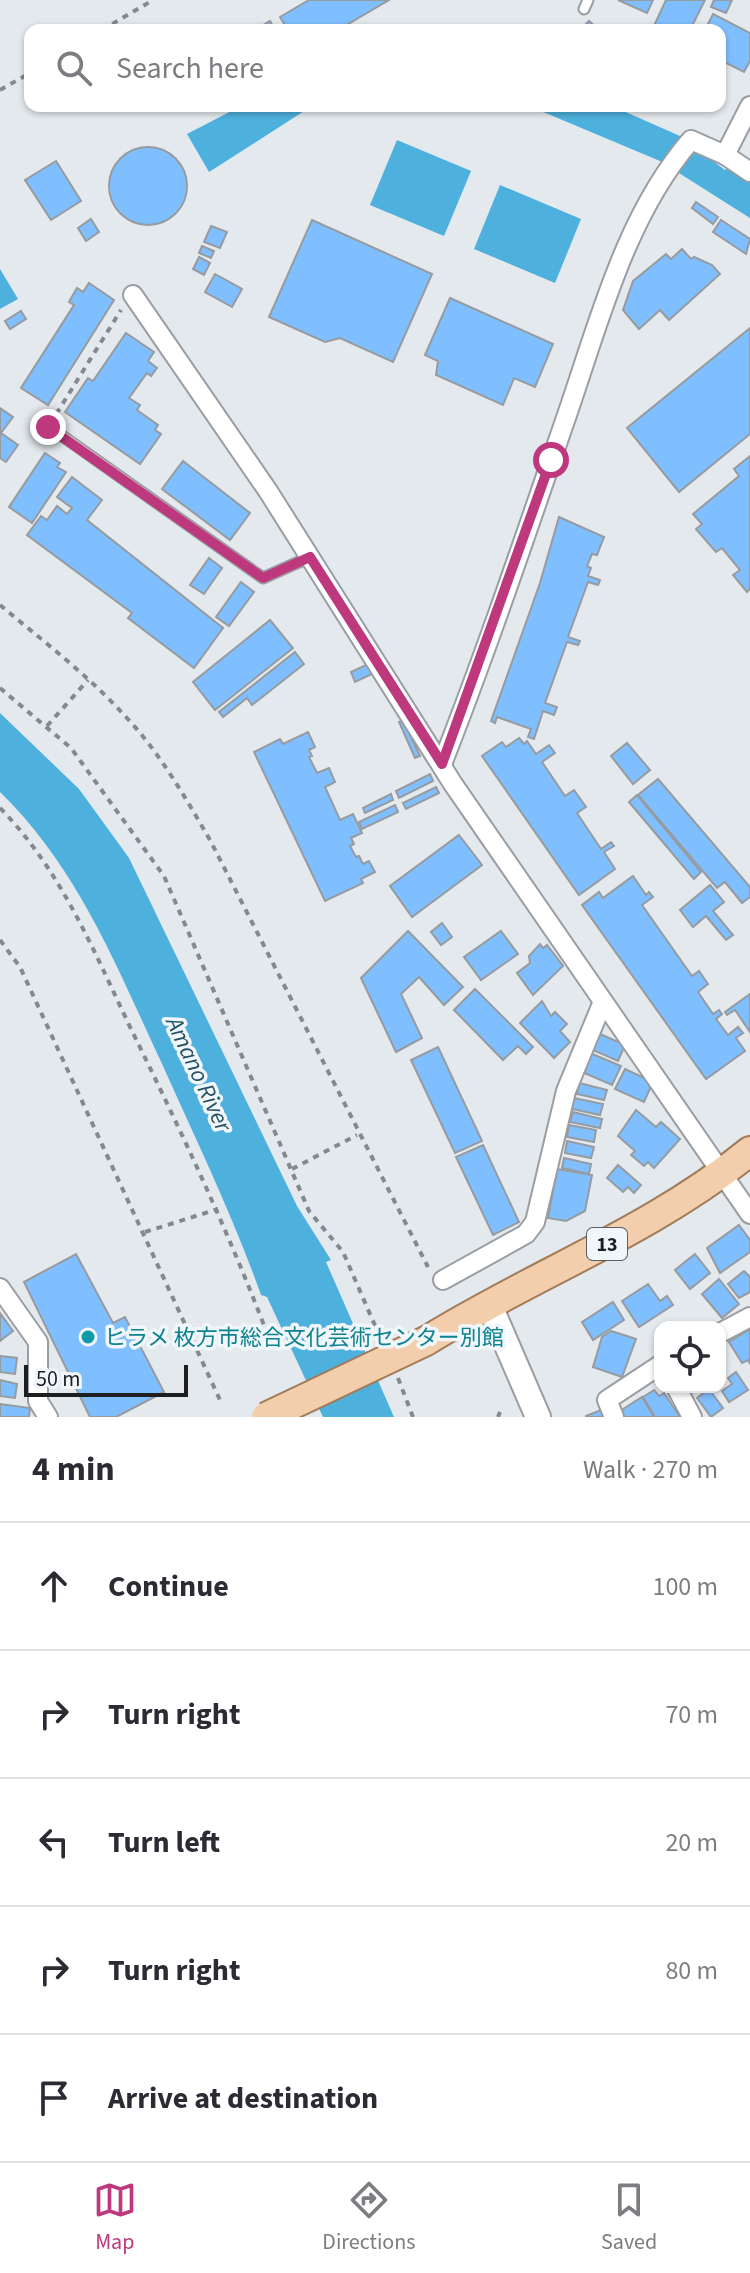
<!DOCTYPE html>
<html lang="en">
<head>
<meta charset="utf-8">
<style>
  body { margin:0; font-family:"Source Sans 3","Noto Sans JP",sans-serif; background:#f7f7f7; color:#2b2b33 }
  .controls { position:absolute; right:24px; bottom:24px; display:grid; overflow:hidden; border-radius:16px; box-shadow:0 2px 6px #0004 }
  .controls button { width:72px; height:72px; display:grid; place-items:center; padding:0; border:0; border-bottom:2px solid #e1e1e2; background:#fff; color:#2b2b33; font:40px sans-serif }
  .scale { position:absolute; left:24px; bottom:20px; width:164px; box-sizing:border-box; padding-left:8px; border:4px solid #1d1e20; border-top:0; font-size:22px; line-height:28px; white-space:nowrap; color:#1d1e20; -webkit-text-stroke:6px #f1f6fb; paint-order:stroke }
  .stop { position:absolute; width:24px; height:24px; margin:-18px; border:6px solid #bd387d; border-radius:50%; background:#fff }
  .stop.end { background:#bd387d; border-color:#fff; box-shadow:0 2px 8px #0008 }
  .list { margin:0; padding:0; list-style:none }
  h2 { display:flex; justify-content:space-between; align-items:center; height:104px; margin:0; padding:0 32px; font-size:34px }
  h2 small { font-size:26px; font-weight:400; color:#7c7c81 }
  .list li { display:grid; grid-template-columns:52px 1fr auto; gap:24px; align-items:center; box-sizing:border-box; height:128px; padding:0 32px; border-top:2px solid #e1e1e2 }
  .list b { display:block; font-size:30px; white-space:nowrap }
  .list em { font-size:26px; font-style:normal; color:#7c7c81 }
  .icon { flex:none; width:44px; height:44px; fill:none; stroke:currentColor; stroke-width:2; stroke-linecap:round; stroke-linejoin:round }
  .map { position:relative; flex:none; width:750px; height:1417px; overflow:hidden }
  .search { position:absolute; background:#fff; box-shadow:0 2px 6px #0004; left:24px; right:24px; top:24px; height:88px; display:flex; align-items:center; gap:20px; box-sizing:border-box; padding:0 28px; border-radius:16px; color:#7c7c81; font-size:30px }
  .sheet { height:744px; background:#fff }
  nav { display:flex; justify-content:space-around; align-items:center; box-sizing:border-box; height:112px; border-top:2px solid #e1e1e2; background:#fff; font-size:22px; color:#7c7c81 }
  nav a { display:grid; justify-items:center; gap:4px }
  nav .on { color:#bd387d }
  .map>svg:first-child { display:block }
  .water { fill:#4db0dd }
  .building { fill:#80bfff; stroke:#969ba0; stroke-width:2 }
  .lines { fill:none; stroke-linecap:round; stroke-linejoin:round }
  .service-casing { stroke:#9a9ea3; stroke-width:13 }
  .minor-casing { stroke:#9a9ea3; stroke-width:22 }
  .secondary-casing { stroke:#9a9ea3; stroke-width:28 }
  .primary-casing { stroke:#a27b59; stroke-width:32 }
  .path { stroke:#85888c; stroke-width:4; stroke-dasharray:6 6; stroke-linecap:butt }
  .service { stroke:#fff; stroke-width:9 }
  .minor { stroke:#fff; stroke-width:18 }
  .secondary { stroke:#fff; stroke-width:24 }
  .primary { stroke:#f2cead; stroke-width:28 }
  .primary-bridge-casing { stroke:#a27b59; stroke-width:32; stroke-linecap:butt }
  .primary-bridge { stroke:#f2cead; stroke-width:28 }
  .route { stroke:#bd387d; stroke-width:10 }
  .culture-dot { fill:#0f9aa8; stroke:#f1f6fb; stroke-width:3 }
  .labels { text-anchor:middle; stroke-width:7; stroke-linejoin:round; paint-order:stroke }
  .shield { fill:#f1f6fb; stroke:#5d5f62; stroke-width:2 }
  .shield-label { font-size:20px; font-weight:bold; fill:#1d1e20 }
  .culture-label { font-size:22px; fill:#0d838f; stroke:#f1f6fb; text-anchor:start }
  .water-label { font-size:24px; font-style:italic; fill:#265063; stroke:#f1f6fb }
</style>
</head>
<body>
<div class="map">
<svg width="750" height="1417" viewBox="0 0 750 1417">
  <rect width="100%" height="100%" fill="#e4e9ee"/>
  <g class="water">
    <polygon points="241,106 312,106 209,172 187,134"/>
    <polygon points="529,106 612,106 680,136 725,170 728,168 750,183 750,218 660,161"/>
    <polygon points="397,140 471,171 444,236 370,205"/>
    <path d="M138,154H151L173,192L135,216C109,199 106,167 138,154Z"/>
    <polygon points="500,185 581,219 555,283 474,249"/>
    <polygon points="0,269 18,299 0,309"/>
    <path d="M0,713L79,789L129,858L297,1206L331,1260L326,1262L394,1417H323L267,1297L261,1295C233,1216 197,1142 163,1066C117,968 79,869 0,792Z"/>
  </g>
  <g class="building">
    <polygon points="309,0 389,0 338,30 288,30 280,17"/>
    <polygon points="618,0 653,0 647,13"/>
    <polygon points="666,0 705,0 690,30 652,30"/>
    <polygon points="714,0 732,0 726,13 711,7"/>
    <polygon points="713,14 750,33 750,61 744,72 720,60 720,30 705,30"/>
    <polygon points="270,21 275,30 255,30"/>
    <polygon points="589,21 599,30 580,30"/>
    <circle cx="148" cy="186" r="39"/>
    <polygon points="56,161 81,201 51,220 25,180"/>
    <polygon points="696,202 718,217 713,224 692,208"/>
    <polygon points="91,219 99,232 86,241 78,228"/>
    <polygon points="312,220 432,274 393,362 340,338 325,342 269,317"/>
    <polygon points="721,220 750,239 746,254 713,232"/>
    <polygon points="211,226 227,232 220,248 204,242"/>
    <polygon points="202,246 214,251 211,258 199,253"/>
    <polygon points="682,249 691,259 694,257 712,265 720,274 669,320 660,310 639,329 623,310 633,281 666,254 671,259"/>
    <polygon points="199,257 210,263 204,275 193,269"/>
    <polygon points="215,274 242,289 232,307 205,292"/>
    <polygon points="89,283 114,300 48,405 21,388 74,305 69,302 77,288 83,292"/>
    <polygon points="450,298 553,344 535,387 514,378 503,405 436,375 438,361 425,355"/>
    <polygon points="21,311 26,319 10,329 5,321"/>
    <polygon points="750,328 750,434 679,492 627,428"/>
    <polygon points="126,333 154,352 148,361 157,368 151,376 147,373 129,398 140,405 137,410 158,425 155,430 161,434 140,464 65,412 88,378 93,381"/>
    <polygon points="0,408 13,417 1,433 18,445 6,462 0,458"/>
    <polygon points="45,453 60,463 57,467 66,472 32,523 9,507"/>
    <polygon points="750,456 750,589 747,592 733,575 740,570 722,548 716,552 696,529 702,524 693,514 739,476 734,469"/>
    <polygon points="183,461 250,513 230,540 162,489"/>
    <polygon points="72,477 102,500 87,520 223,628 194,668 128,618 132,613 27,535 41,516 47,520 57,506 67,514 72,508 57,497"/>
    <polygon points="559,517 604,537 597,555 592,554 587,566 591,568 588,576 600,580 598,585 588,582 568,637 580,641 578,645 567,642 545,703 557,707 554,715 543,711 534,739 528,737 531,729 497,717 495,723 491,721 540,583"/>
    <polygon points="209,558 222,568 204,594 190,585"/>
    <polygon points="241,582 254,592 229,626 216,617"/>
    <polygon points="270,620 293,648 215,710 193,682"/>
    <polygon points="295,652 304,664 252,705 247,698 223,717 219,712"/>
    <polygon points="368,664 372,674 355,682 351,672"/>
    <polygon points="403,720 420,756 415,758 399,722"/>
    <polygon points="308,732 315,747 309,750 312,756 309,757 317,773 329,768 335,782 325,787 340,820 353,814 362,833 351,838 354,844 350,846 356,857 359,856 363,864 369,861 375,872 361,879 363,883 325,901 254,752 280,739 283,744"/>
    <polygon points="519,738 524,744 527,741 536,754 549,745 555,753 542,762 565,796 574,790 586,807 577,813 601,849 611,842 614,846 604,852 615,869 579,895 482,756 502,742 506,747"/>
    <polygon points="627,743 650,770 633,784 611,756"/>
    <polygon points="430,774 433,781 399,798 396,791"/>
    <polygon points="658,779 750,887 750,897 742,903 725,882 717,888 638,795"/>
    <polygon points="436,787 439,793 406,809 403,803"/>
    <polygon points="391,794 393,800 365,813 363,808"/>
    <polygon points="637,795 701,872 694,879 629,802"/>
    <polygon points="395,805 398,812 362,829 359,822"/>
    <polygon points="459,835 482,865 412,917 390,886"/>
    <polygon points="633,876 646,895 649,892 653,897 642,905 692,976 699,971 708,984 698,992 713,1014 719,1010 722,1014 716,1019 728,1035 738,1027 743,1033 736,1038 745,1051 706,1079 582,905 599,892 603,898"/>
    <polygon points="710,885 724,902 713,911 733,935 726,940 706,916 693,927 680,910"/>
    <polygon points="442,923 452,937 441,945 431,932"/>
    <polygon points="408,931 463,987 444,1005 419,977 401,994 422,1038 396,1052 361,978"/>
    <polygon points="501,931 518,954 481,980 464,957"/>
    <polygon points="540,944 543,948 547,945 563,966 533,995 517,973 530,963 529,956"/>
    <polygon points="475,989 533,1047 526,1054 518,1046 503,1060 454,1010"/>
    <polygon points="750,994 750,1032 735,1010 727,1015 725,1012"/>
    <polygon points="542,1001 551,1016 555,1012 567,1024 560,1031 570,1042 554,1058 520,1023"/>
    <polygon points="600,1034 625,1045 618,1061 593,1050"/>
    <polygon points="438,1047 482,1141 455,1153 411,1060"/>
    <polygon points="590,1053 621,1066 612,1085 582,1072"/>
    <polygon points="625,1069 653,1082 644,1102 615,1089"/>
    <polygon points="579,1083 607,1090 604,1100 577,1094"/>
    <polygon points="574,1098 603,1104 600,1115 572,1109"/>
    <polygon points="636,1110 656,1127 661,1122 680,1139 654,1168 648,1162 644,1166 631,1155 635,1151 618,1136"/>
    <polygon points="573,1112 602,1119 600,1128 570,1122"/>
    <polygon points="569,1125 596,1130 594,1142 567,1137"/>
    <polygon points="567,1141 594,1147 591,1158 565,1153"/>
    <polygon points="483,1145 519,1222 493,1235 456,1157"/>
    <polygon points="564,1158 591,1164 589,1174 562,1168"/>
    <polygon points="618,1165 641,1185 634,1193 628,1187 623,1192 607,1178"/>
    <polygon points="557,1169 592,1175 585,1211 566,1221 548,1218"/>
    <polygon points="739,1225 750,1240 750,1252 720,1273 707,1248"/>
    <polygon points="76,1254 113,1323 125,1317 164,1392 116,1417 90,1417 24,1282"/>
    <polygon points="695,1254 710,1273 690,1289 675,1270"/>
    <polygon points="744,1271 750,1277 750,1292 739,1298 728,1284"/>
    <polygon points="719,1279 739,1304 722,1318 702,1294"/>
    <polygon points="648,1284 660,1301 667,1296 673,1305 639,1327 622,1301"/>
    <polygon points="613,1302 624,1320 593,1340 582,1322"/>
    <polygon points="0,1313 13,1331 0,1341"/>
    <polygon points="750,1329 750,1364 748,1360 742,1363 729,1342"/>
    <polygon points="611,1331 636,1339 622,1377 593,1367 602,1337"/>
    <polygon points="0,1356 17,1358 15,1374 0,1372"/>
    <polygon points="736,1372 748,1390 729,1402 722,1391 732,1384 728,1378"/>
    <polygon points="0,1380 17,1384 15,1398 0,1396"/>
    <polygon points="709,1389 723,1408 711,1417 697,1398"/>
    <polygon points="654,1390 659,1396 664,1393 680,1417 655,1417 643,1397"/>
    <polygon points="642,1397 654,1417 623,1417 620,1411"/>
    <polygon points="0,1404 30,1408 29,1417 0,1417"/>
    <polygon points="601,1410 604,1417 586,1417 586,1416"/>
  </g>
  <g class="lines">
    <defs>
      <g id="service">
        <polyline points="584,9 588,0"/>
        <polyline points="61,435 263,578 310,557"/>
      </g>
      <g id="minor">
        <polyline points="725,155 750,106"/>
        <polyline points="133,295 268,491 453,784 750,1214"/>
        <path d="M442,764C488,647 528,528 569,409C600,318 627,214 691,140L725,155L750,172"/>
        <polyline points="443,1280 526,1234 535,1222 566,1091 602,1004"/>
        <polyline points="0,1288 38,1342 38,1401 48,1417"/>
        <polyline points="720,1333 750,1317"/>
        <polyline points="676,1387 692,1417"/>
        <polyline points="614,1417 607,1400 660,1365"/>
      </g>
      <polyline id="secondary" points="490,1306 538,1417"/>
      <path id="primary" d="M426,1341C532,1275 652,1231 750,1151"/>
    </defs>
    <use href="#service" class="service-casing"/>
    <use href="#minor" class="minor-casing"/>
    <use href="#secondary" class="secondary-casing"/>
    <use href="#primary" class="primary-casing"/>
    <g class="path">
      <polyline points="102,30 153,0"/>
      <polyline points="0,90 30,73"/>
      <polyline points="50,424 121,310"/>
      <path d="M0,605C43,641 88,675 126,717C160,753 185,797 210,840L428,1267"/>
      <polyline points="0,688 71,748 164,876 309,1211 343,1252 380,1337"/>
      <polyline points="47,726 88,680"/>
      <path d="M0,808C62,871 94,952 132,1031C182,1133 230,1235 270,1341"/>
      <polyline points="0,940 20,967 220,1400"/>
      <polyline points="292,1169 357,1135"/>
      <polyline points="145,1232 218,1209"/>
      <polyline points="398,1378 413,1417"/>
      <polyline points="498,1417 500,1412"/>
    </g>
    <use href="#service" class="service"/>
    <use href="#minor" class="minor"/>
    <use href="#secondary" class="secondary"/>
    <use href="#primary" class="primary"/>
    <defs>
      <polyline id="primary-bridge" points="266,1417 426,1341"/>
    </defs>
    <use href="#primary-bridge" class="primary-bridge-casing"/>
    <use href="#primary-bridge" class="primary-bridge"/>
  </g>
  <g class="lines">
    <polyline class="route" points="48,427 263,578 310,557 442,764 551,460"/>
  </g>
  <circle class="culture-dot" cx="88" cy="1337" r="8"/>
  <g class="labels">
    <rect class="shield" x="587" y="1228" width="40" height="32" rx="6"/>
    <g class="shield-label">
      <text x="607" y="1251">13</text>
    </g>
    <g class="culture-label">
      <text x="104" y="1345">ヒラメ 枚方市総合文化芸術センター別館</text>
    </g>
    <g class="water-label">
      <text transform="translate(199 1074) rotate(65)" y="8">Amano River</text>
    </g>
  </g>
</svg>
<div class="controls">
<button><svg class="icon" aria-label="locate" viewBox="0 0 24 24"><circle cx="12" cy="12" r="6"/><path d="M12 2v4M12 18v4M2 12h4M18 12h4"/></svg></button>
</div>
<div class="scale">50 m</div>
<div class="stop" style="left:551px;top:460px"></div>
<div class="stop end" style="left:48px;top:427px"></div>
<div class="search"><svg class="icon" aria-label="search" viewBox="0 0 24 24"><circle cx="10" cy="10" r="6"/><path d="M15 15l6 6"/></svg>Search here</div>
</div>
<section class="sheet">
<h2>4 min<small>Walk · 270 m</small></h2>
<ul class="list">
<li><svg class="icon" aria-label="ahead" viewBox="0 0 24 24"><path d="M12 20V5M6 11l6-6 6 6"/></svg><div><b>Continue</b></div><em>100 m</em></li>
<li><svg class="icon" aria-label="right" viewBox="0 0 24 24"><path d="M7 20v-9h11M14 6l5 5-5 5"/></svg><div><b>Turn right</b></div><em>70 m</em></li>
<li><svg class="icon" aria-label="left" viewBox="0 0 24 24"><path d="M17 20v-9H6M10 6l-5 5 5 5"/></svg><div><b>Turn left</b></div><em>20 m</em></li>
<li><svg class="icon" aria-label="right" viewBox="0 0 24 24"><path d="M7 20v-9h11M14 6l5 5-5 5"/></svg><div><b>Turn right</b></div><em>80 m</em></li>
<li><svg class="icon" aria-label="arrive" viewBox="0 0 24 24"><path d="M6 21V4h12l-3 4 3 4H6"/></svg><div><b>Arrive at destination</b></div></li>
</ul>
</section>
<nav>
<a class="on"><svg class="icon" aria-label="map" viewBox="0 0 24 24"><path d="M3 6l6-2 6 2 6-2v14l-6 2-6-2-6 2zM9 4v14M15 6v14"/></svg>Map</a>
<a><svg class="icon" aria-label="directions" viewBox="0 0 24 24"><path d="M12 3l9 9-9 9-9-9zM9 14v-3h6M13 9l2 2-2 2"/></svg>Directions</a>
<a><svg class="icon" aria-label="saved" viewBox="0 0 24 24"><path d="M7 4h10v16l-5-4-5 4z"/></svg>Saved</a>
</nav>
</body>
</html>
